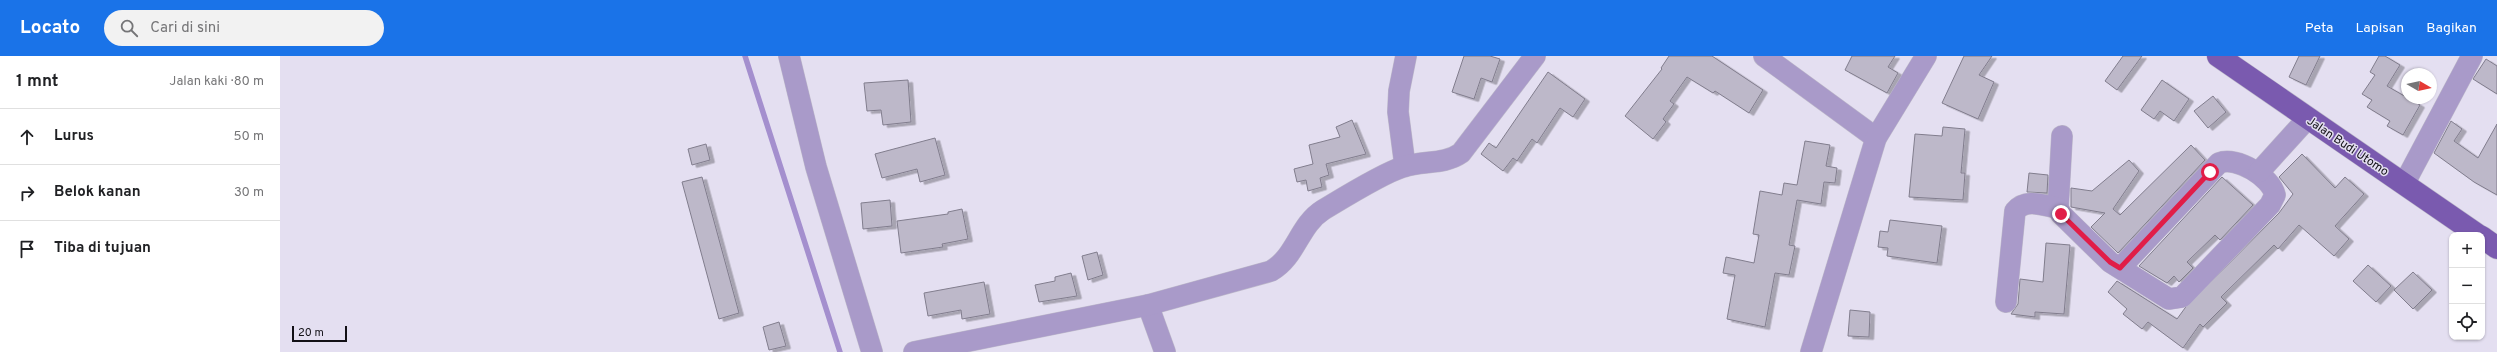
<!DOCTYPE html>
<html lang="id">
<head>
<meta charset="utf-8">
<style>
  body { margin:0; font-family:Overpass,sans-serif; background:#f2f2f2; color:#202124 }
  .controls { position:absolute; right:12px; bottom:12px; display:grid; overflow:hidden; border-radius:8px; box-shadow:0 1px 3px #0004 }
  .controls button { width:36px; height:36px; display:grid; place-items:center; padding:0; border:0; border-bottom:1px solid #e0e0e0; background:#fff; color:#202124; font:20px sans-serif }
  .compass { position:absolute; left:2121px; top:12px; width:36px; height:36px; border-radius:50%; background:#fff; box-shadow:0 1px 3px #0004; rotate:99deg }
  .scale { position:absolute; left:12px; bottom:10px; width:55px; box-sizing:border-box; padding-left:4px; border:2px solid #121016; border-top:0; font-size:11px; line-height:14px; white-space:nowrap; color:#121016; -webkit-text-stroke:3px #e4dff1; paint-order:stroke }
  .stop { position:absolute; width:12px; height:12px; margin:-9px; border:3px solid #e11d48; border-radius:50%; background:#fff }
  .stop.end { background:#e11d48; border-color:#fff; box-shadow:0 1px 4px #0008 }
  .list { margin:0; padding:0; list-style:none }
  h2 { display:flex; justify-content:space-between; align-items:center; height:52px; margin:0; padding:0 16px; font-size:17px }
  h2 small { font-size:13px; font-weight:400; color:#757577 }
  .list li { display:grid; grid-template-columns:26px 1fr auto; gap:12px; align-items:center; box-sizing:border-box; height:56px; padding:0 16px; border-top:1px solid #e0e0e0 }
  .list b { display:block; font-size:15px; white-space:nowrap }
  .list em { font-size:13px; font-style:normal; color:#757577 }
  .icon { flex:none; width:22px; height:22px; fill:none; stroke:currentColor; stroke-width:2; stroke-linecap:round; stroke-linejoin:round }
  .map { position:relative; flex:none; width:2217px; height:296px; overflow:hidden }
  header { display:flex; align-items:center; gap:24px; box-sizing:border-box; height:56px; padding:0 20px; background:#1a73e8; color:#fff }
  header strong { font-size:19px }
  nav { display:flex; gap:22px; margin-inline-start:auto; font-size:14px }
  .search { width:280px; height:36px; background:#f2f2f2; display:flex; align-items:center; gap:10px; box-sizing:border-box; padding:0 14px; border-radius:22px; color:#757577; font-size:15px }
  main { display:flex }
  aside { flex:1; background:#fff }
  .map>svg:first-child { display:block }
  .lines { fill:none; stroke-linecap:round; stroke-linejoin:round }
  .stream { stroke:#a48fce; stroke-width:5.5 }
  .building { fill:#bdb8c9; stroke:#817d8d; filter:url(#shadow) }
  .minor-casing { stroke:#bebaca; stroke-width:22 }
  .major-casing { stroke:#bebaca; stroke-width:23 }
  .minor { stroke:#a99ac9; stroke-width:21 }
  .major { stroke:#7a5aaf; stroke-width:22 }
  .route { stroke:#e11d48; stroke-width:5 }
  .labels { text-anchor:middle; stroke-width:3; stroke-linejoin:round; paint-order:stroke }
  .street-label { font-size:12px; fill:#121016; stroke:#e4dff1 }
</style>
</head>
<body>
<header>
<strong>Locato</strong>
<div class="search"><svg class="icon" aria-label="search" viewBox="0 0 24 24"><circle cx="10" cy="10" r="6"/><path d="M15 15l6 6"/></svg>Cari di sini</div>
<nav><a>Peta</a><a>Lapisan</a><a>Bagikan</a></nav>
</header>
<main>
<aside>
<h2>1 mnt<small>Jalan kaki · 80 m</small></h2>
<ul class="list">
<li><svg class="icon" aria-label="ahead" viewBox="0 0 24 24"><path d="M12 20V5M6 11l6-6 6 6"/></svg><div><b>Lurus</b></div><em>50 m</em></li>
<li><svg class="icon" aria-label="right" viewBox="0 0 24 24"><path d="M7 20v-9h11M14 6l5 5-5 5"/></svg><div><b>Belok kanan</b></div><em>30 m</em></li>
<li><svg class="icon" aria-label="arrive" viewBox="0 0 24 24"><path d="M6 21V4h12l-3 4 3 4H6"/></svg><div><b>Tiba di tujuan</b></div></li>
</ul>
</aside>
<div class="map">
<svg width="2217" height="296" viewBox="0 0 2217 296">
  <defs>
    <filter id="shadow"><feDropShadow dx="4.5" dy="2.5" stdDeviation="0" flood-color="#0004"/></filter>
  </defs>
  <rect width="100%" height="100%" fill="#e4dff1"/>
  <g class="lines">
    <polyline class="stream" points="465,0 560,296"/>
  </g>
  <g class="building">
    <polygon points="1184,0 1210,0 1220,3 1212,26 1201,22 1194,43 1172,36"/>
    <polygon points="1389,0 1432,0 1483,34 1469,57 1435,35 1433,37 1407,21 1390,45 1394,48 1383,63 1386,66 1373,83 1345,60 1382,13 1381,12"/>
    <polygon points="1572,0 1615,0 1608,11 1618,17 1607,37 1565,14"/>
    <polygon points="1684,0 1712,0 1699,19 1714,26 1698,63 1662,47"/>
    <polygon points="1843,0 1862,0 1837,34 1825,25"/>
    <polygon points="2019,0 2040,0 2026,29 2009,21"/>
    <polygon points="2099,0 2105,0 2120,9 2107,30 2140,49 2123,79 2107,70 2110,65 2087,51 2092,44 2082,38 2095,19 2090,16"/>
    <polygon points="2206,3 2217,10 2217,38 2193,23"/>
    <polygon points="1268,16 1305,43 1293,61 1280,52 1257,87 1252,83 1237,105 1233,102 1223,115 1201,98 1209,87 1216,92"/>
    <polygon points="628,24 631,66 603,69 601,54 587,55 584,27"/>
    <polygon points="1882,24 1909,43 1894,65 1880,55 1874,63 1861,54"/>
    <polygon points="1933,40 1946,56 1928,72 1914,55"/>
    <polygon points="1072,64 1086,98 1046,108 1049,119 1040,122 1042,131 1028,135 1026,124 1017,126 1014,113 1033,108 1029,89 1060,81 1056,71"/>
    <polygon points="2171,65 2182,73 2174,85 2198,102 2217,68 2217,139 2194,126 2154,97"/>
    <polygon points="1663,71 1685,73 1681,117 1685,117 1683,144 1629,141 1635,78 1662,80"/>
    <polygon points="655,82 665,119 640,126 637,113 602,122 595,98"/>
    <polygon points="1525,85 1550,89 1546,110 1557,112 1555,127 1544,126 1541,148 1517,144 1509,189 1515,190 1509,219 1495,217 1485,271 1447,263 1455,219 1443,217 1446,201 1474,207 1479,179 1473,178 1480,135 1502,139 1504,127 1517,129"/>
    <polygon points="426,88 430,104 412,109 408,93"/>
    <polygon points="1911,89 1925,104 1838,197 1811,171 1825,157 1791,151 1791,132 1812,135 1849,104 1859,115 1833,153 1840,159"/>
    <polygon points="2022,98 2055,132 2065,121 2084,138 2055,170 2069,183 2054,200 2019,169 1998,193 1994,189 1941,241 1947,247 1923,271 1920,268 1903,292 1868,266 1862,273 1843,258 1847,253 1828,236 1837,225 1897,263 1905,252 1999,157 2013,138 1999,121"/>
    <polygon points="1749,117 1768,119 1767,137 1747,136"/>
    <polygon points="422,121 459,257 439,263 402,126"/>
    <polygon points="1942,121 1973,149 1940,184 1935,179 1907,206 1913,212 1899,226 1894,220 1887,227 1859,210"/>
    <polygon points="610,144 612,170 583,173 581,147"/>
    <polygon points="682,153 688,183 662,188 663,191 621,197 617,165 668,158 668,156"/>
    <polygon points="1610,164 1662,170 1657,207 1607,200 1608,192 1598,191 1600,175 1608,176"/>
    <polygon points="1766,187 1790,189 1784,258 1755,256 1755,261 1731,258 1738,248 1740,223 1763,226"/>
    <polygon points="817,196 823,219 808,224 802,200"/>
    <polygon points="2088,209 2111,230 2096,246 2073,225"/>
    <polygon points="2133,216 2152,234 2133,253 2114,234"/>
    <polygon points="791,217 797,240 759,246 755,229 775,225 775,221"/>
    <polygon points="704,226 710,258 682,263 681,254 648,260 644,237"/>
    <polygon points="1570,254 1590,256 1589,281 1568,280"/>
    <polygon points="499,266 506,290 489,294 483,271"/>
  </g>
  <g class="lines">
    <defs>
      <g id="minor">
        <polyline points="509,0 536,111 592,296"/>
        <polyline points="1484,0 1596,82"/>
        <path d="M1782,80L1778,152L1781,158L1830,206L1889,243L1902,241L1990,149L1995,139C1991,121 1957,100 1939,107L1840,212"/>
        <polyline points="1125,110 1118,56 1119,35 1126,0"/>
        <polyline points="1979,116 2027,63"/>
        <polyline points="2124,128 2192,0"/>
        <path d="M1726,246L1735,155C1746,142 1762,149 1778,152"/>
        <polyline points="868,249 885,296"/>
        <path d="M634,296L868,249L991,215C1016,201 1019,169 1043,154C1063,142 1103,117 1123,111C1143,104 1164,109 1181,97L1255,0"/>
        <polyline points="1531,296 1596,82 1646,0"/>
      </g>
      <g id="major">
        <polyline points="1938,0 2198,179"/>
        <polyline points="2202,181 2217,192"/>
      </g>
    </defs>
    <use href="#minor" class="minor-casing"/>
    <use href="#major" class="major-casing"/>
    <use href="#minor" class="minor"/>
    <use href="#major" class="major"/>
  </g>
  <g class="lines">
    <polyline class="route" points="1781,158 1830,206 1840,212 1930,116"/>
  </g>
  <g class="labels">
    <g class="street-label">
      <text transform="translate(2068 90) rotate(34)" y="4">Jalan Budi Utomo</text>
    </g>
  </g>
</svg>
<div class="controls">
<button>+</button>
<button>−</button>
<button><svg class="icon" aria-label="locate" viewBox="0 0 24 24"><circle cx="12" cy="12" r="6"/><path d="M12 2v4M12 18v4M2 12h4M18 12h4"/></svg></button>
</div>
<svg class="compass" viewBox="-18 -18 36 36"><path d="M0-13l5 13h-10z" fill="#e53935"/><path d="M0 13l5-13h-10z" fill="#757577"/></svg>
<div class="scale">20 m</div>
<div class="stop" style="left:1930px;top:116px"></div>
<div class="stop end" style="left:1781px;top:158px"></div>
</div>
</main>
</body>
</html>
